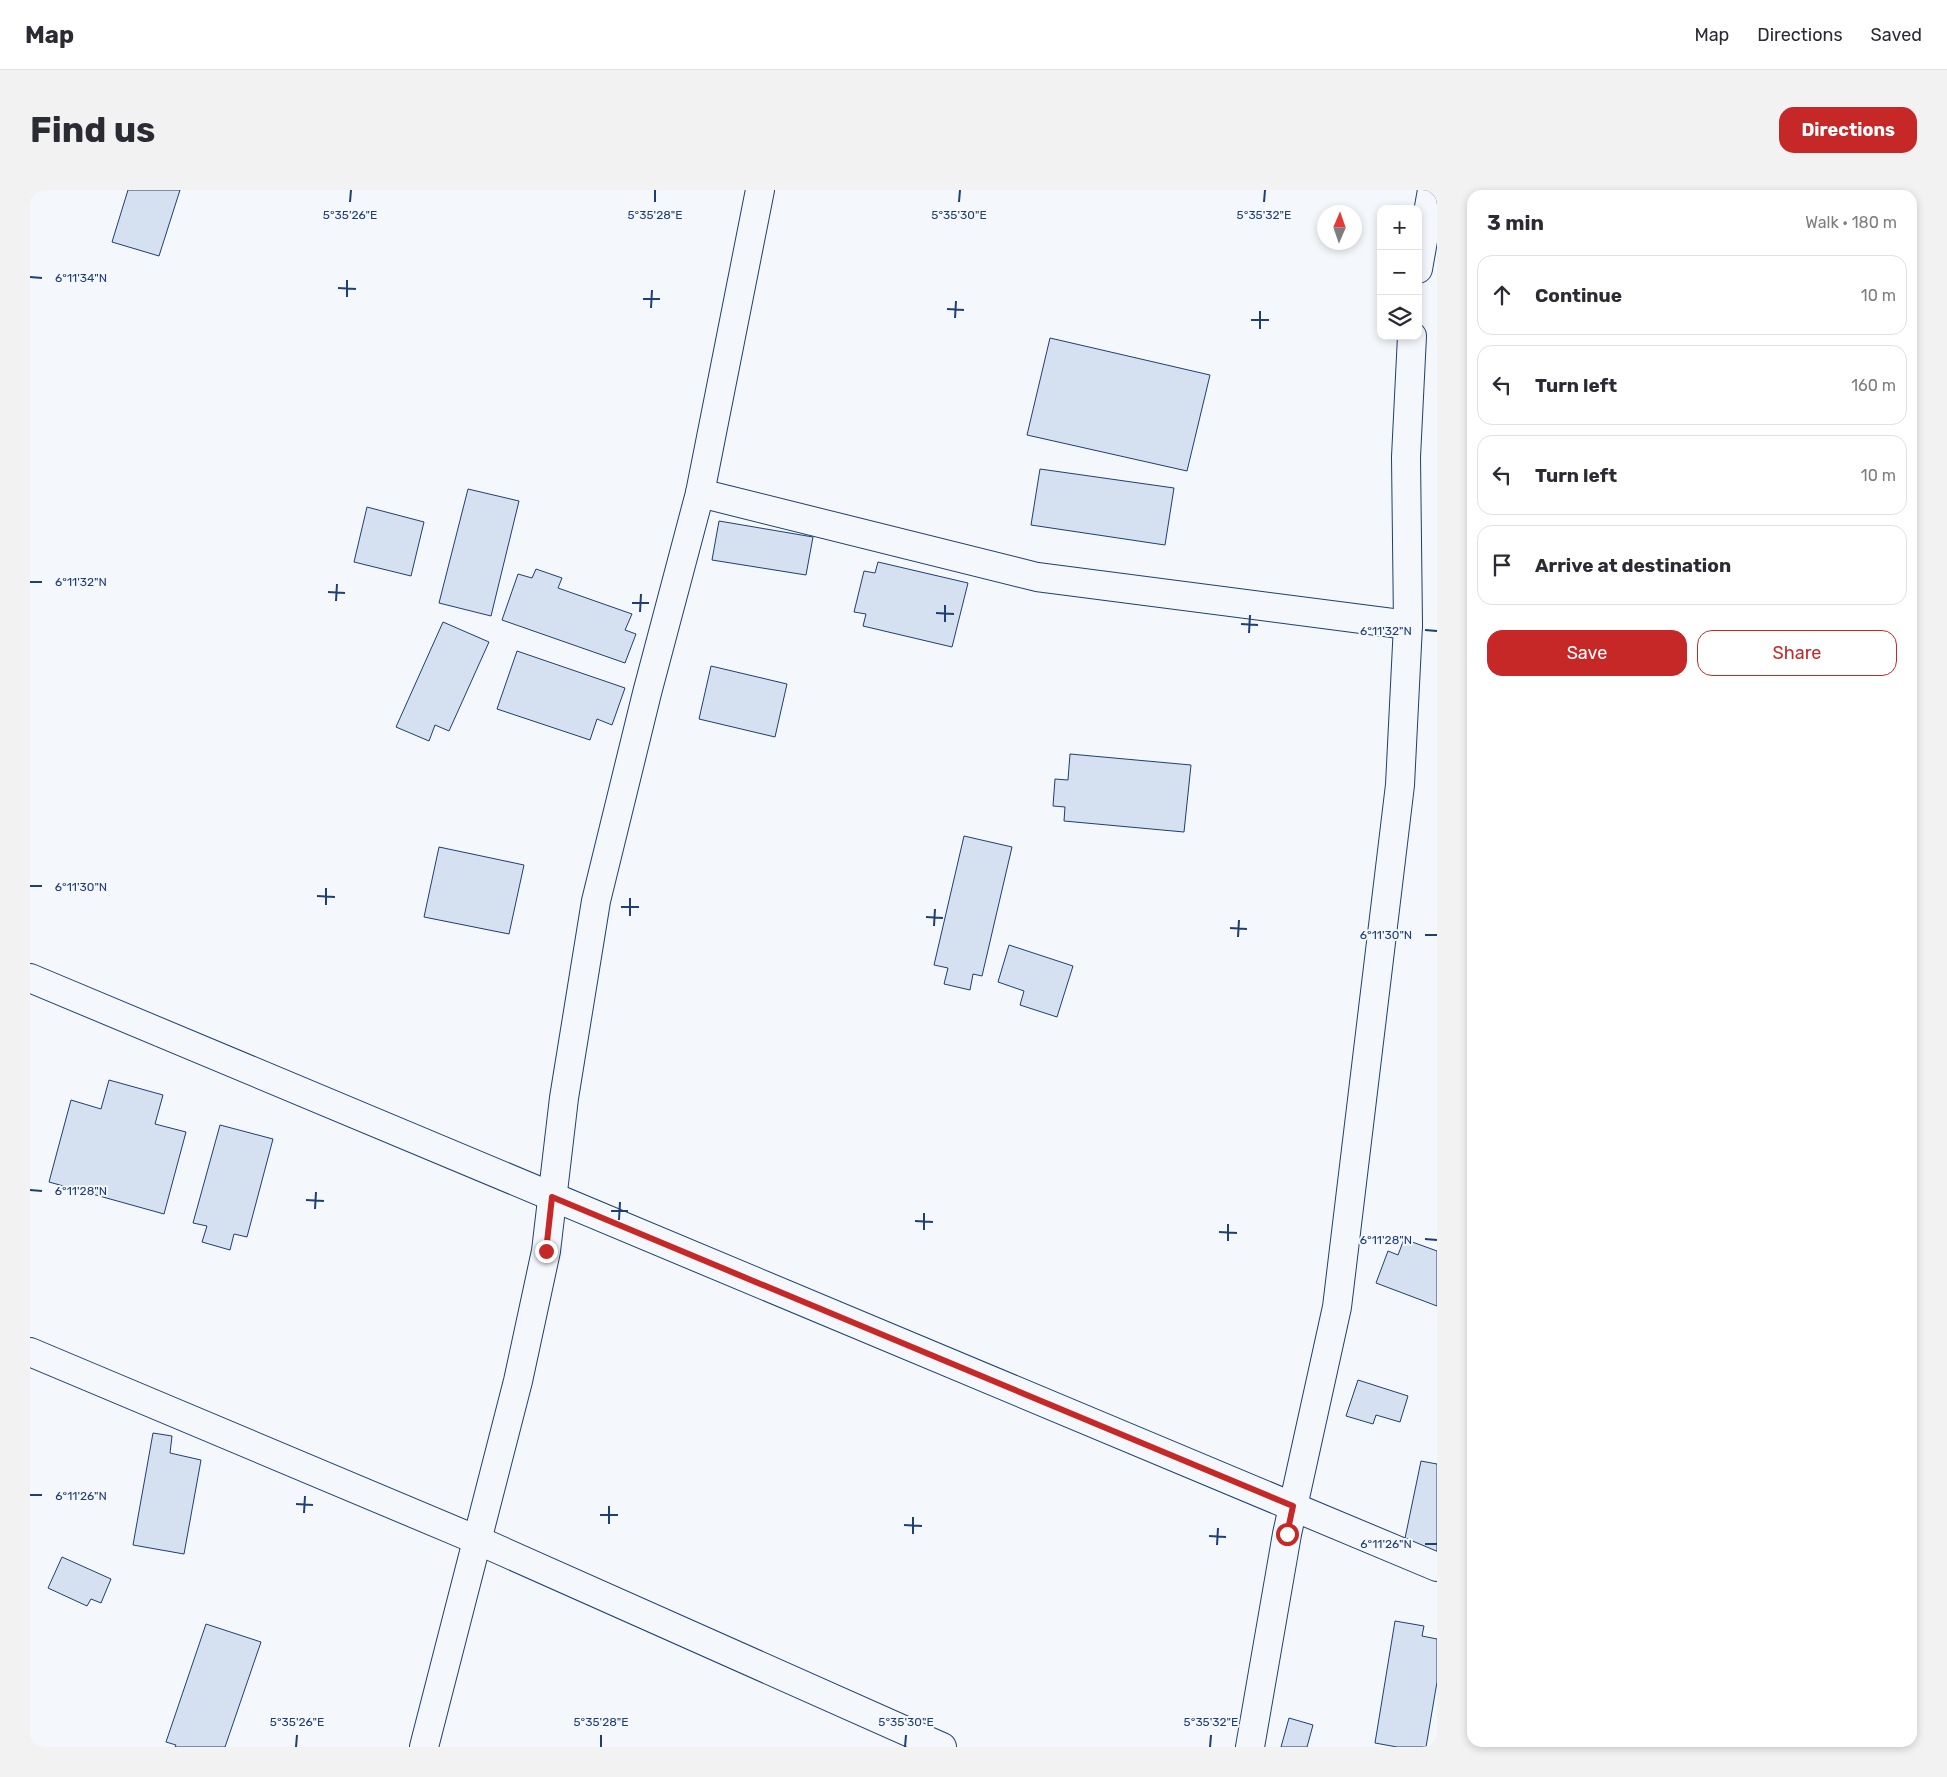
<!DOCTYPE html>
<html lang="en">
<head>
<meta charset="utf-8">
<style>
  body { margin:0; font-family:Rubik,sans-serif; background:#f2f2f3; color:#2b2b33 }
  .controls { position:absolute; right:15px; top:15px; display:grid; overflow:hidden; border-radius:10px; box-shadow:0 2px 8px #0003 }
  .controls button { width:45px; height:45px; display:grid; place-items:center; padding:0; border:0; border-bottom:1px solid #e1e1e2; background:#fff; color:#2b2b33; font:25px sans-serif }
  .compass { position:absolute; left:1287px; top:15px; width:45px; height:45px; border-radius:50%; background:#fff; box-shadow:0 2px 8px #0003; rotate:2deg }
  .stop { position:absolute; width:15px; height:15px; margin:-11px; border:4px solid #c62828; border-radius:50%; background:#fff }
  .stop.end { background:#c62828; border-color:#fff; box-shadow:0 1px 5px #0008 }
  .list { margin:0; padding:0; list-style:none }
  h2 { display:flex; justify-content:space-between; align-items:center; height:65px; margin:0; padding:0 20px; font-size:21px }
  h2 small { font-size:16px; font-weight:400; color:#7c7c81 }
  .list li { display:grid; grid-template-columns:32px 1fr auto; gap:15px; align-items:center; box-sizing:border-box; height:80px; margin:0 10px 10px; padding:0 10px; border:1px solid #e1e1e2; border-radius:15px }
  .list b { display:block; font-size:19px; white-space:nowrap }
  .list em { font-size:16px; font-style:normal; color:#7c7c81 }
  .actions { display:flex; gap:10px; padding:15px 20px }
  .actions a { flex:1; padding:11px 0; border:1px solid #c62828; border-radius:15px; text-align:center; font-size:18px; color:#c62828 }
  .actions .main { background:#c62828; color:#fff }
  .icon { flex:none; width:28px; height:28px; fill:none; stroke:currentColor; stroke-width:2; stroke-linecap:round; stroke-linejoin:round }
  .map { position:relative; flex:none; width:1407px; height:1557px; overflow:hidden; border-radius:15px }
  header { display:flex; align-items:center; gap:30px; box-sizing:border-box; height:70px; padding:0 25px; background:#fff; border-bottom:1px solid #e1e1e2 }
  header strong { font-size:24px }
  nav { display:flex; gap:28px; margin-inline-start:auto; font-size:18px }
  .intro { display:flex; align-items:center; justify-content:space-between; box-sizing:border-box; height:120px; padding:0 30px }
  h1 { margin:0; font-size:35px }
  .button { padding:12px 22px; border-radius:15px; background:#c62828; color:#fff; font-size:18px; font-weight:700 }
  main { display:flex; gap:30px; padding:0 30px }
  aside { flex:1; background:#fff; border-radius:15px; box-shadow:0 2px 8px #0003 }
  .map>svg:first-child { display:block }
  .building { fill:#d5e0f0; stroke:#1d3f73 }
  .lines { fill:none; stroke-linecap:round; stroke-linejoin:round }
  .minor-casing { stroke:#1d3f73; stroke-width:30 }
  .minor { stroke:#f4f7fb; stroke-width:28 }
  .route { stroke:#c62828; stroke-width:6 }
  .ticks { fill:none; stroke:#1d3f73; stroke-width:2 }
  .ticks-label { font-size:12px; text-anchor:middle; fill:#1d3f73; stroke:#f4f7fb; stroke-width:4; stroke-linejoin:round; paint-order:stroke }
</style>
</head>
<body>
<header>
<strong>Map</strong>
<nav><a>Map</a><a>Directions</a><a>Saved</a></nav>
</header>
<div class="intro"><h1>Find us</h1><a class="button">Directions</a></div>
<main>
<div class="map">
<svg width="1407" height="1557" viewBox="0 0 1407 1557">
  <rect width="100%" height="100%" fill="#f4f7fb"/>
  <g class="building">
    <polygon points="98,0 150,0 129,66 82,52"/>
    <polygon points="1020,148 1180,185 1157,281 997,245"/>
    <polygon points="1010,279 1144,298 1135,355 1001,335"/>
    <polygon points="438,299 489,311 461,426 409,413"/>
    <polygon points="337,317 394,332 381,386 324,372"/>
    <polygon points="689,331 783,347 776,385 682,370"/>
    <polygon points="848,372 938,393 922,457 833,436 836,424 824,422 834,381 845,383"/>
    <polygon points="506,379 532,388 528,398 602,424 595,440 606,444 595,473 472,430 488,384 502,388"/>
    <polygon points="413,432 459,452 419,541 405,535 399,551 366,537"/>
    <polygon points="487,461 595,498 582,535 567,529 560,550 467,519"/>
    <polygon points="681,476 757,494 745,547 669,529"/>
    <polygon points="1040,564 1161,575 1154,642 1034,631 1035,617 1023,616 1025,589 1038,590"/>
    <polygon points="934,646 982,657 952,786 943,784 940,800 914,794 918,778 904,775"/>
    <polygon points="409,657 494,675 479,744 394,727"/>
    <polygon points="979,755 1043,776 1027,827 990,815 994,801 968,792"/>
    <polygon points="79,890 133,905 125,934 156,942 134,1024 19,992 41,910 71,919"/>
    <polygon points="190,935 243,949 217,1047 204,1044 200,1060 172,1052 177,1036 163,1033"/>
    <polygon points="1374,1049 1407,1061 1407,1116 1346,1093 1358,1061 1368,1065"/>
    <polygon points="1328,1190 1378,1206 1370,1232 1346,1225 1343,1234 1316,1226"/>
    <polygon points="123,1243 142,1246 140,1263 171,1270 154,1364 103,1355"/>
    <polygon points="1391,1271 1407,1274 1407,1365 1373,1358"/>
    <polygon points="32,1367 81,1389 71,1413 61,1409 57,1416 18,1398"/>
    <polygon points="1365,1431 1394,1436 1392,1446 1407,1449 1407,1492 1396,1557 1367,1557 1345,1553"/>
    <polygon points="176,1434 231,1452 195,1557 145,1557 146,1555 136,1552"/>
    <polygon points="1259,1528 1283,1535 1277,1557 1251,1557"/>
  </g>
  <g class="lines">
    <defs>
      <g id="minor">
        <polyline points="1388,79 1402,0"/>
        <polyline points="670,303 1007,387 1378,435"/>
        <polyline points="0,788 1407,1377"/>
        <polyline points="0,1162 447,1350 912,1557"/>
        <polyline points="394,1557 488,1191 516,1061 534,908 566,711 617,503 670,303 730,0"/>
        <polyline points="1220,1557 1257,1344 1307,1117 1370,595 1378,435 1376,267 1382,146"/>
      </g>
    </defs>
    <use href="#minor" class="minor-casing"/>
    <use href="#minor" class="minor"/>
  </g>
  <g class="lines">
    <polyline class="route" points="516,1061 522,1007 1263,1316 1257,1344"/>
  </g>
  <path class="ticks" d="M320,12L321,0M625,12V0M929,12L930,0M1234,12L1235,0M0,87L12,88M308,98L326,99M317,107V90M613,109H630M621,118L622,100M917,119L934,120M925,128L926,111M1221,130H1239M1230,139V121M0,392H12M298,402L315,403M306,411L307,394M602,413H619M610,422L611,404M906,423L924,424M915,432V415M1211,434L1228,435M1395,440L1407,441M1219,443L1220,425M0,696H12M287,706L305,707M296,715V698M591,717H609M600,726V708M896,727L913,728M904,736L905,719M1200,738L1217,739M1395,745H1407M1208,747L1209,730M0,1000L12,1001M276,1010L294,1011M285,1019L286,1002M581,1021H598M589,1030L590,1012M885,1031L903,1032M894,1040V1023M1189,1042L1207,1043M1395,1049L1407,1050M1198,1051V1034M0,1305H12M266,1314L283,1315M274,1323L275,1306M570,1325H588M579,1334V1316M874,1335L892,1336M883,1344V1327M1179,1346L1196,1347M1395,1354H1407M1187,1355L1188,1338M266,1557L267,1545M571,1557V1545M875,1557L876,1545M1180,1557L1181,1545"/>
  <g class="ticks-label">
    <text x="320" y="29">5°35'26"E</text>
    <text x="625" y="29">5°35'28"E</text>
    <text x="929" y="29">5°35'30"E</text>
    <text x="1234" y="29">5°35'32"E</text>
    <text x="51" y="92">6°11'34"N</text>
    <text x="51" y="396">6°11'32"N</text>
    <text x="1356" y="445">6°11'32"N</text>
    <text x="51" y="701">6°11'30"N</text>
    <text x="1356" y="749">6°11'30"N</text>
    <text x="51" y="1005">6°11'28"N</text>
    <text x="1356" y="1054">6°11'28"N</text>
    <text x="51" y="1310">6°11'26"N</text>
    <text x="1356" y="1358">6°11'26"N</text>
    <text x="267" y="1536">5°35'26"E</text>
    <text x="571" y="1536">5°35'28"E</text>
    <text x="876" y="1536">5°35'30"E</text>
    <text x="1181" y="1536">5°35'32"E</text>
  </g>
</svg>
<div class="controls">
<button>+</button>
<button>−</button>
<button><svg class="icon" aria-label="layers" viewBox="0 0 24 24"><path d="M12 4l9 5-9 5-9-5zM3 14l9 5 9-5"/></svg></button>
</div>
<svg class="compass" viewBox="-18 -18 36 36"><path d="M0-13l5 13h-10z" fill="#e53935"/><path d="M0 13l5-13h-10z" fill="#7c7c81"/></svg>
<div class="stop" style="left:1257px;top:1344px"></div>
<div class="stop end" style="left:516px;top:1061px"></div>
</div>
<aside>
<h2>3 min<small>Walk · 180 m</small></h2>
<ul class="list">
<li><svg class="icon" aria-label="ahead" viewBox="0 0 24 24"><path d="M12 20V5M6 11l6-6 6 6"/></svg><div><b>Continue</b></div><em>10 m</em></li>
<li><svg class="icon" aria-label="left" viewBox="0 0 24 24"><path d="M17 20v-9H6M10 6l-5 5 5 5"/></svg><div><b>Turn left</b></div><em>160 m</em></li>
<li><svg class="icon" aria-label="left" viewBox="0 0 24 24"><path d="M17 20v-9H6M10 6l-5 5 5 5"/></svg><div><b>Turn left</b></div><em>10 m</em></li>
<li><svg class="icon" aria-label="arrive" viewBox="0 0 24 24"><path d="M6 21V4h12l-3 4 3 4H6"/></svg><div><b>Arrive at destination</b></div></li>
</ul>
<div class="actions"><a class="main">Save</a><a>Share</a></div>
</aside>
</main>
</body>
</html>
